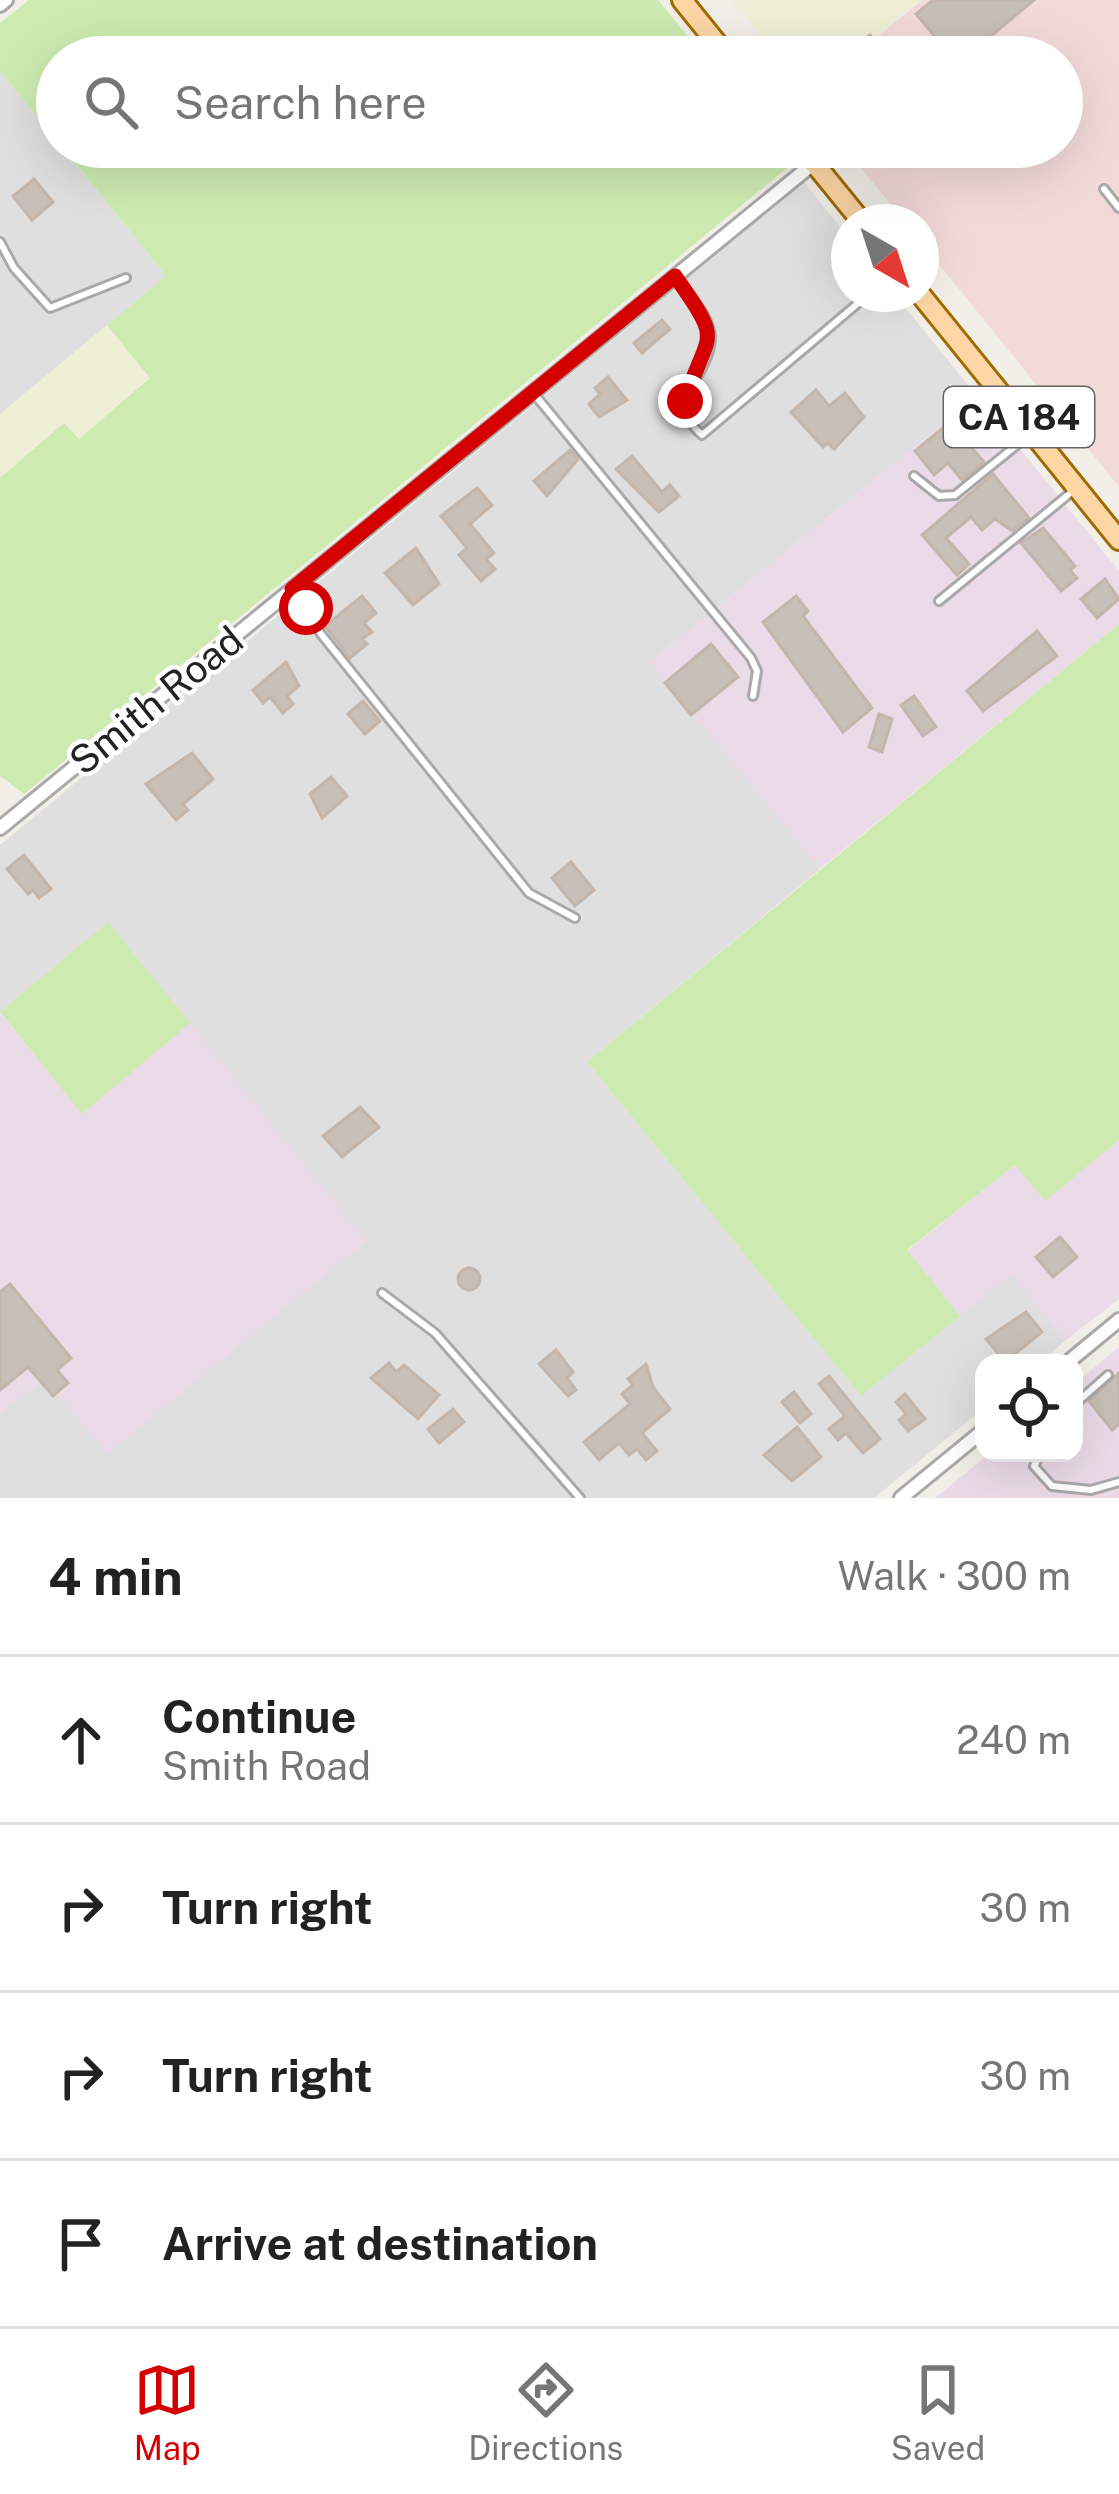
<!DOCTYPE html>
<html lang="en">
<head>
<meta charset="utf-8">
<style>
  body { margin:0; font-family:"Public Sans",sans-serif; background:#f2f2f2; color:#222 }
  .controls { position:absolute; right:36px; bottom:36px; display:grid; overflow:hidden; border-radius:24px; box-shadow:0 12px 48px #0002 }
  .controls button { width:108px; height:108px; display:grid; place-items:center; padding:0; border:0; border-bottom:3px solid #e0e0e0; background:#fff; color:#222; font:60px sans-serif }
  .compass { position:absolute; left:831px; top:204px; width:108px; height:108px; border-radius:50%; background:#fff; box-shadow:0 12px 48px #0002; rotate:141deg }
  .stop { position:absolute; width:36px; height:36px; margin:-27px; border:9px solid #d40000; border-radius:50%; background:#fff }
  .stop.end { background:#d40000; border-color:#fff; box-shadow:0 3px 12px #0008 }
  .list { margin:0; padding:0; list-style:none }
  h2 { display:flex; justify-content:space-between; align-items:center; height:156px; margin:0; padding:0 48px; font-size:51px }
  h2 small { font-size:39px; font-weight:400; color:#767676 }
  .list li { display:grid; grid-template-columns:78px 1fr auto; gap:36px; align-items:center; box-sizing:border-box; height:168px; padding:0 48px; border-top:3px solid #e0e0e0 }
  .list b { display:block; font-size:45px; white-space:nowrap }
  .list p { margin:0; font-size:39px; white-space:nowrap; color:#767676 }
  .list em { font-size:39px; font-style:normal; color:#767676 }
  .icon { flex:none; width:66px; height:66px; fill:none; stroke:currentColor; stroke-width:2; stroke-linecap:round; stroke-linejoin:round }
  .map { position:relative; flex:none; width:1119px; height:1498px; overflow:hidden }
  .search { position:absolute; background:#fff; box-shadow:0 12px 48px #0002; left:36px; right:36px; top:36px; height:132px; display:flex; align-items:center; gap:30px; box-sizing:border-box; padding:0 42px; border-radius:66px; color:#767676; font-size:45px }
  .sheet { height:828px; background:#fff }
  nav { display:flex; justify-content:space-around; align-items:center; box-sizing:border-box; height:168px; border-top:3px solid #e0e0e0; background:#fff; font-size:33px; color:#767676 }
  nav a { display:grid; justify-items:center; gap:6px }
  nav .on { color:#d40000 }
  .map>svg:first-child { display:block }
  .residential { fill:#e0dfdf }
  .commercial { fill:#f2dad9 }
  .industrial { fill:#ebdbe8 }
  .farmland { fill:#eef0d5 }
  .grass { fill:#cdebb0 }
  .building { fill:#c7bfb8; stroke:#c4b6ab; stroke-width:3 }
  .lines { fill:none; stroke-linecap:round; stroke-linejoin:round }
  .service-casing { stroke:#a9a9a9; stroke-width:12 }
  .minor-casing { stroke:#a9a9a9; stroke-width:18 }
  .primary-casing { stroke:#a06b00; stroke-width:24 }
  .service { stroke:#fff; stroke-width:6 }
  .minor { stroke:#fff; stroke-width:12 }
  .primary { stroke:#fcd6a4; stroke-width:18 }
  .route { stroke:#d40000; stroke-width:15 }
  .labels { text-anchor:middle; stroke-width:9; stroke-linejoin:round; paint-order:stroke }
  .shield { fill:#fff; stroke:#646464; stroke-width:3 }
  .shield-label { font-size:36px; font-weight:bold; fill:#222 }
  .street-label { font-size:39px; fill:#222; stroke:#fff }
</style>
</head>
<body>
<div class="map">
<svg width="1119" height="1498" viewBox="0 0 1119 1498">
  <rect width="100%" height="100%" fill="#f2efe9"/>
  <g class="residential">
    <polygon points="0,71 166,276 0,414"/>
    <polygon points="804,182 849,238 849,294 894,294 977,396 650,662 820,869 587,1062 861,1395 1012,1274 1065,1341 1039,1363 984,1363 984,1408 874,1498 0,1498 0,1413 44,1378 108,1454 108,923 0,1012 0,845"/>
  </g>
  <polygon class="commercial" points="922,0 1119,0 1119,487 921,242 921,222 905,222 844,147 1062,147 1062,57 852,57"/>
  <g class="industrial">
    <polygon points="977,396 1119,571 1119,624 820,869 650,662"/>
    <polygon points="0,1013 82,1113 190,1023 367,1241 107,1454 44,1378 0,1413"/>
    <polygon points="1119,1140 1119,1299 1065,1341 1012,1275 960,1316 907,1251 1016,1164 1045,1200"/>
    <polygon points="1119,1347 1119,1498 935,1498 990,1453 1074,1453 1074,1384"/>
  </g>
  <g class="farmland">
    <polygon points="732,0 920,0 850,57 778,57"/>
    <polygon points="107,325 150,377 79,440 63,424 0,478 0,414"/>
  </g>
  <g class="grass">
    <polygon points="29,0 658,0 705,57 57,57 57,141 0,71 0,23"/>
    <polygon points="62,147 778,147 792,164 24,794 0,776 0,478 64,423 79,439 150,378 107,325 166,276"/>
    <polygon points="1119,624 1119,1140 1045,1201 1015,1165 907,1250 960,1316 861,1396 587,1062"/>
    <polygon points="108,922 190,1023 82,1114 0,1012"/>
  </g>
  <g class="building">
    <polygon points="933,0 1034,0 966,57 952,57 916,14"/>
    <polygon points="870,35 889,57 845,57"/>
    <polygon points="34,179 53,202 32,220 13,196"/>
    <polygon points="662,320 670,329 642,353 634,343"/>
    <polygon points="608,377 627,400 599,417 589,404 600,394 595,388"/>
    <polygon points="816,390 829,406 845,393 864,417 834,449 828,443 823,447 791,412"/>
    <polygon points="950,422 984,462 962,480 948,463 934,475 915,451"/>
    <polygon points="570,450 578,459 547,496 534,481"/>
    <polygon points="632,456 662,492 670,485 679,496 659,512 616,469"/>
    <polygon points="993,474 1029,518 1012,531 995,519 982,530 971,517 946,538 969,564 957,575 922,535"/>
    <polygon points="477,488 492,505 470,524 494,553 486,559 495,569 481,581 459,555 467,548 441,516"/>
    <polygon points="1043,528 1075,566 1070,570 1077,578 1061,591 1021,543"/>
    <polygon points="416,548 439,584 413,605 385,573"/>
    <polygon points="1105,579 1119,599 1097,618 1081,599"/>
    <polygon points="362,596 376,613 364,623 372,632 362,639 367,644 350,658 325,626"/>
    <polygon points="796,596 808,611 803,616 872,708 843,732 763,622"/>
    <polygon points="1037,631 1057,656 983,711 967,691"/>
    <polygon points="711,644 738,677 691,715 665,683"/>
    <polygon points="286,662 299,686 287,696 293,704 283,713 270,697 263,703 253,690"/>
    <polygon points="914,696 936,727 923,736 901,705"/>
    <polygon points="363,701 380,721 365,734 348,714"/>
    <polygon points="879,714 892,719 882,752 869,747"/>
    <polygon points="192,753 213,779 183,804 188,810 176,820 146,784"/>
    <polygon points="331,777 347,796 322,818 310,794"/>
    <polygon points="24,855 51,889 39,898 33,890 28,894 7,869"/>
    <polygon points="571,862 594,890 575,906 552,878"/>
    <polygon points="360,1107 379,1127 342,1157 323,1136"/>
    <polygon points="1060,1237 1077,1257 1053,1277 1036,1257"/>
    <circle cx="469" cy="1279" r="11"/>
    <polygon points="10,1284 71,1358 57,1370 68,1383 53,1396 28,1367 0,1390 0,1292"/>
    <polygon points="1026,1312 1042,1332 1005,1362 986,1339"/>
    <polygon points="556,1350 573,1372 567,1378 576,1390 568,1396 539,1364"/>
    <polygon points="389,1363 396,1372 404,1365 439,1395 418,1419 371,1378"/>
    <polygon points="646,1364 653,1387 670,1409 642,1433 657,1451 646,1460 637,1449 629,1455 619,1443 599,1460 584,1442 630,1404 622,1394 633,1385 628,1379"/>
    <polygon points="1119,1373 1119,1424 1112,1430 1089,1401"/>
    <polygon points="829,1376 880,1439 863,1453 846,1433 838,1440 829,1429 845,1416 819,1384"/>
    <polygon points="794,1392 811,1414 800,1423 782,1402"/>
    <polygon points="905,1394 925,1419 908,1431 899,1420 906,1414 896,1402"/>
    <polygon points="453,1409 464,1422 439,1443 428,1429"/>
    <polygon points="797,1427 821,1457 792,1481 764,1455"/>
  </g>
  <g class="lines">
    <defs>
      <g id="service">
        <polyline points="816,160 833,147"/>
        <polyline points="1104,189 1119,208"/>
        <polyline points="0,242 14,268 50,308 126,278"/>
        <path d="M677,277C688,294 710,316 711,337C711,376 662,401 702,435L869,294"/>
        <polyline points="535,395 751,658 757,671 753,696"/>
        <polyline points="914,476 939,496 955,495 1029,435"/>
        <polyline points="295,592 321,634 529,893 575,918"/>
        <polyline points="939,601 1074,490"/>
        <polyline points="382,1293 435,1333 580,1498"/>
        <polyline points="1074,1405 1108,1375"/>
        <polyline points="1041,1453 1034,1466 1052,1486 1091,1490 1119,1482"/>
      </g>
      <g id="minor">
        <polyline points="0,5 6,0"/>
        <polyline points="0,828 814,163"/>
        <polyline points="1067,1363 1119,1320"/>
        <polyline points="901,1498 984,1430"/>
      </g>
      <g id="primary">
        <polyline points="682,0 728,57"/>
        <polyline points="801,147 862,222"/>
        <polyline points="920,294 1119,540"/>
      </g>
    </defs>
    <use href="#service" class="service-casing"/>
    <use href="#minor" class="minor-casing"/>
    <use href="#primary" class="primary-casing"/>
    <use href="#service" class="service"/>
    <use href="#minor" class="minor"/>
    <use href="#primary" class="primary"/>
  </g>
  <g class="lines">
    <path class="route" d="M306,608L292,589L675,276C725,347 708,328 685,401"/>
  </g>
  <g class="labels">
    <rect class="shield" x="944" y="387" width="150" height="60" rx="9"/>
    <g class="shield-label">
      <text x="1019" y="430">CA 184</text>
    </g>
    <g class="street-label">
      <text transform="translate(156 700) rotate(-39)" y="14">Smith Road</text>
    </g>
  </g>
</svg>
<div class="controls">
<button><svg class="icon" aria-label="locate" viewBox="0 0 24 24"><circle cx="12" cy="12" r="6"/><path d="M12 2v4M12 18v4M2 12h4M18 12h4"/></svg></button>
</div>
<svg class="compass" viewBox="-18 -18 36 36"><path d="M0-13l5 13h-10z" fill="#e53935"/><path d="M0 13l5-13h-10z" fill="#767676"/></svg>
<div class="stop" style="left:306px;top:608px"></div>
<div class="stop end" style="left:685px;top:401px"></div>
<div class="search"><svg class="icon" aria-label="search" viewBox="0 0 24 24"><circle cx="10" cy="10" r="6"/><path d="M15 15l6 6"/></svg>Search here</div>
</div>
<section class="sheet">
<h2>4 min<small>Walk · 300 m</small></h2>
<ul class="list">
<li><svg class="icon" aria-label="ahead" viewBox="0 0 24 24"><path d="M12 20V5M6 11l6-6 6 6"/></svg><div><b>Continue</b><p>Smith Road</p></div><em>240 m</em></li>
<li><svg class="icon" aria-label="right" viewBox="0 0 24 24"><path d="M7 20v-9h11M14 6l5 5-5 5"/></svg><div><b>Turn right</b></div><em>30 m</em></li>
<li><svg class="icon" aria-label="right" viewBox="0 0 24 24"><path d="M7 20v-9h11M14 6l5 5-5 5"/></svg><div><b>Turn right</b></div><em>30 m</em></li>
<li><svg class="icon" aria-label="arrive" viewBox="0 0 24 24"><path d="M6 21V4h12l-3 4 3 4H6"/></svg><div><b>Arrive at destination</b></div></li>
</ul>
</section>
<nav>
<a class="on"><svg class="icon" aria-label="map" viewBox="0 0 24 24"><path d="M3 6l6-2 6 2 6-2v14l-6 2-6-2-6 2zM9 4v14M15 6v14"/></svg>Map</a>
<a><svg class="icon" aria-label="directions" viewBox="0 0 24 24"><path d="M12 3l9 9-9 9-9-9zM9 14v-3h6M13 9l2 2-2 2"/></svg>Directions</a>
<a><svg class="icon" aria-label="saved" viewBox="0 0 24 24"><path d="M7 4h10v16l-5-4-5 4z"/></svg>Saved</a>
</nav>
</body>
</html>
